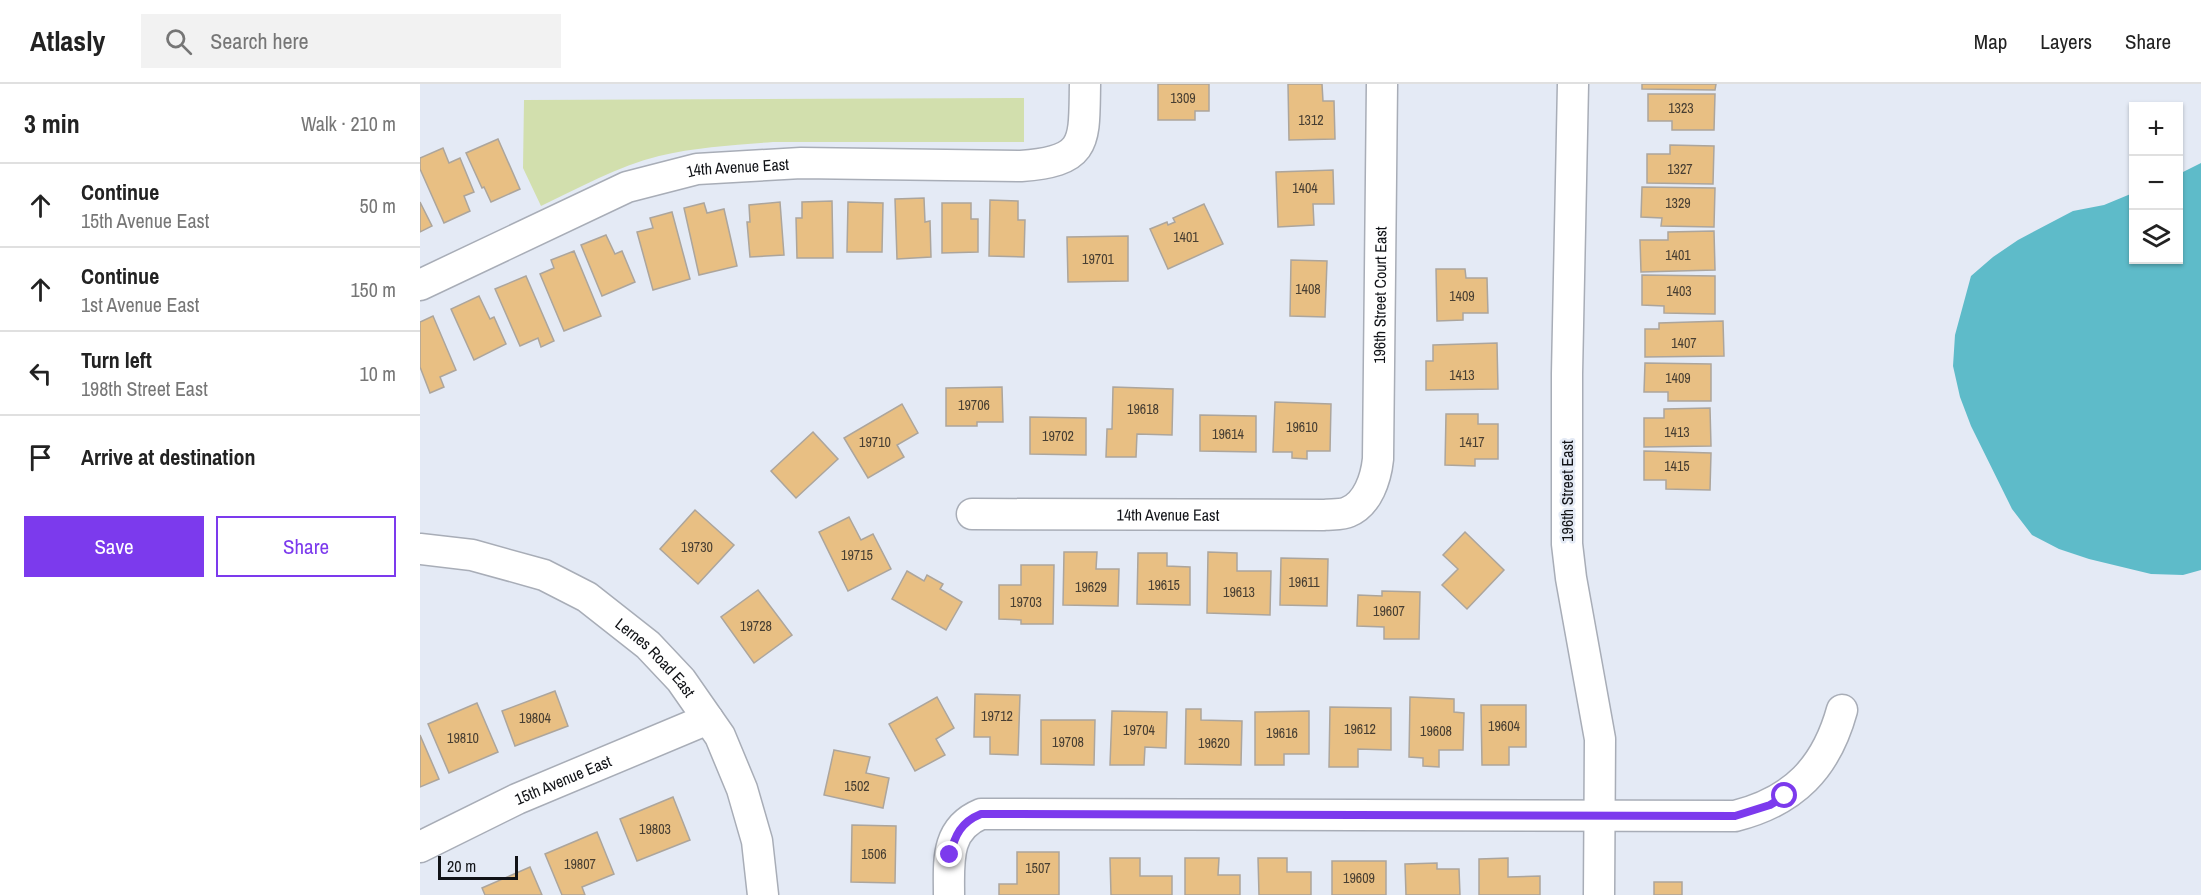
<!DOCTYPE html>
<html lang="en">
<head>
<meta charset="utf-8">
<style>
  body { margin:0; font-family:"Archivo Narrow",sans-serif; background:#f2f2f2; color:#222 }
  .controls { position:absolute; right:18px; top:18px; display:grid; overflow:hidden; border-radius:0px; box-shadow:0 2px 4px #0004 }
  .controls button { width:54px; height:54px; display:grid; place-items:center; padding:0; border:0; border-bottom:2px solid #e0e0e0; background:#fff; color:#222; font:30px sans-serif }
  .scale { position:absolute; left:18px; bottom:15px; width:80px; box-sizing:border-box; padding-left:6px; border:3px solid #111317; border-top:0; font-size:16px; line-height:21px; white-space:nowrap; color:#111317; -webkit-text-stroke:4px #e4eaf5; paint-order:stroke }
  .stop { position:absolute; width:18px; height:18px; margin:-14px; border:4px solid #7c3aed; border-radius:50%; background:#fff }
  .stop.end { background:#7c3aed; border-color:#fff; box-shadow:0 2px 6px #0008 }
  .list { margin:0; padding:0; list-style:none }
  h2 { display:flex; justify-content:space-between; align-items:center; height:78px; margin:0; padding:0 24px; font-size:26px }
  h2 small { font-size:20px; font-weight:400; color:#767676 }
  .list li { display:grid; grid-template-columns:39px 1fr auto; gap:18px; align-items:center; box-sizing:border-box; height:84px; padding:0 24px; border-top:2px solid #e0e0e0 }
  .list b { display:block; font-size:22px; white-space:nowrap }
  .list p { margin:0; font-size:20px; white-space:nowrap; color:#767676 }
  .list em { font-size:20px; font-style:normal; color:#767676 }
  .actions { display:flex; gap:12px; padding:18px 24px }
  .actions a { flex:1; padding:14px 0; border:2px solid #7c3aed; border-radius:0px; text-align:center; font-size:21px; color:#7c3aed }
  .actions .main { background:#7c3aed; color:#fff }
  .icon { flex:none; width:33px; height:33px; fill:none; stroke:currentColor; stroke-width:2; stroke-linecap:round; stroke-linejoin:round }
  .map { position:relative; flex:none; width:1781px; height:811px; overflow:hidden }
  header { display:flex; align-items:center; gap:36px; box-sizing:border-box; height:84px; padding:0 30px; background:#fff; border-bottom:2px solid #e0e0e0 }
  header strong { font-size:28px }
  nav { display:flex; gap:33px; margin-inline-start:auto; font-size:21px }
  .search { width:420px; height:54px; background:#f2f2f2; display:flex; align-items:center; gap:15px; box-sizing:border-box; padding:0 21px; border-radius:0px; color:#767676; font-size:22px }
  main { display:flex }
  aside { flex:1; background:#fff }
  .map>svg:first-child { display:block }
  .green { fill:#d2dfad }
  .water { fill:#5ebbc9 }
  .building { fill:#e8bf83; stroke:#aca59c; stroke-width:1.5 }
  .lines { fill:none; stroke-linecap:round; stroke-linejoin:round }
  .street-casing { stroke:#a8adb7; stroke-width:33 }
  .street { stroke:#fff; stroke-width:30 }
  .route { stroke:#7c3aed; stroke-width:8 }
  .labels { text-anchor:middle; stroke-width:5; stroke-linejoin:round; paint-order:stroke }
  .number-label { font-size:14px; fill:#473e32 }
  .street-label { font-size:16px; fill:#111317; stroke:#e4eaf5 }
</style>
</head>
<body>
<header>
<strong>Atlasly</strong>
<div class="search"><svg class="icon" aria-label="search" viewBox="0 0 24 24"><circle cx="10" cy="10" r="6"/><path d="M15 15l6 6"/></svg>Search here</div>
<nav><a>Map</a><a>Layers</a><a>Share</a></nav>
</header>
<main>
<aside>
<h2>3 min<small>Walk · 210 m</small></h2>
<ul class="list">
<li><svg class="icon" aria-label="ahead" viewBox="0 0 24 24"><path d="M12 20V5M6 11l6-6 6 6"/></svg><div><b>Continue</b><p>15th Avenue East</p></div><em>50 m</em></li>
<li><svg class="icon" aria-label="ahead" viewBox="0 0 24 24"><path d="M12 20V5M6 11l6-6 6 6"/></svg><div><b>Continue</b><p>1st Avenue East</p></div><em>150 m</em></li>
<li><svg class="icon" aria-label="left" viewBox="0 0 24 24"><path d="M17 20v-9H6M10 6l-5 5 5 5"/></svg><div><b>Turn left</b><p>198th Street East</p></div><em>10 m</em></li>
<li><svg class="icon" aria-label="arrive" viewBox="0 0 24 24"><path d="M6 21V4h12l-3 4 3 4H6"/></svg><div><b>Arrive at destination</b></div></li>
</ul>
<div class="actions"><a class="main">Save</a><a>Share</a></div>
</aside>
<div class="map">
<svg width="1781" height="811" viewBox="0 0 1781 811">
  <rect width="100%" height="100%" fill="#e4eaf5"/>
  <path class="green" d="M604,14V58H353C316,61 276,63 239,72C198,82 159,104 121,122L103,84L104,16Z"/>
  <polygon class="water" points="1781,79 1781,486 1763,491 1731,490 1669,475 1639,465 1612,451 1592,425 1551,342 1540,313 1533,282 1535,251 1551,192 1573,173 1598,156 1653,127 1684,121 1713,109 1714,176 1758,176 1759,90"/>
  <g class="building">
    <polygon points="738,0 789,0 789,27 775,27 775,36 738,36"/>
    <polygon points="868,0 902,0 903,17 914,17 915,55 869,56"/>
    <polygon points="1222,0 1296,0 1295,6 1222,5"/>
    <polygon points="1228,10 1295,10 1294,46 1252,46 1252,37 1228,37"/>
    <polygon points="78,55 100,105 71,118 64,103 62,104 46,69"/>
    <polygon points="1250,61 1294,62 1293,100 1227,99 1227,70 1250,70"/>
    <polygon points="23,64 29,79 40,74 54,108 44,112 50,127 24,139 0,85 0,74"/>
    <polygon points="913,86 914,120 893,120 894,141 858,143 856,88"/>
    <polygon points="1222,103 1295,104 1294,143 1241,142 1242,134 1221,133"/>
    <polygon points="504,114 505,138 510,137 511,173 477,175 475,115"/>
    <polygon points="570,116 598,117 598,136 605,136 604,173 569,172"/>
    <polygon points="412,117 413,174 377,174 376,134 382,134 382,118"/>
    <polygon points="0,118 12,142 0,148"/>
    <polygon points="360,118 364,171 330,173 327,138 330,138 329,121"/>
    <polygon points="428,118 463,119 462,168 427,168"/>
    <polygon points="284,119 287,129 304,125 317,182 279,191 264,124"/>
    <polygon points="522,119 551,119 551,135 558,135 558,168 522,169"/>
    <polygon points="784,120 803,160 748,185 730,145 747,138 748,141 755,138 753,134"/>
    <polygon points="252,128 270,195 233,206 217,148 233,144 230,134"/>
    <polygon points="1294,147 1295,186 1221,188 1220,156 1248,156 1248,148"/>
    <polygon points="186,151 195,170 202,167 215,198 182,212 161,161"/>
    <polygon points="708,152 708,197 648,198 647,153"/>
    <polygon points="154,167 181,232 144,247 120,190 134,184 131,176"/>
    <polygon points="871,176 907,177 905,233 870,232"/>
    <polygon points="1016,185 1045,185 1046,194 1067,194 1068,229 1043,229 1043,236 1017,237"/>
    <polygon points="1222,191 1295,192 1295,230 1244,229 1244,222 1222,221"/>
    <polygon points="106,192 134,257 121,263 118,254 100,262 75,205"/>
    <polygon points="59,212 70,235 74,233 86,260 54,276 31,225"/>
    <polygon points="13,232 36,286 20,293 24,303 10,309 0,283 0,238"/>
    <polygon points="1303,237 1304,272 1225,273 1225,245 1239,245 1239,239"/>
    <polygon points="1077,259 1078,305 1006,306 1006,277 1013,277 1013,261"/>
    <polygon points="1225,279 1291,280 1291,317 1248,317 1248,308 1224,308"/>
    <polygon points="582,303 583,338 557,338 557,342 526,342 526,304"/>
    <polygon points="693,303 753,305 752,351 717,350 716,373 686,373 687,345 692,345"/>
    <polygon points="855,318 911,320 910,367 887,367 887,375 872,374 872,368 853,368"/>
    <polygon points="482,320 498,349 477,361 484,373 448,394 424,354"/>
    <polygon points="1290,324 1291,362 1224,363 1224,334 1244,334 1244,325"/>
    <polygon points="1026,330 1058,330 1058,340 1078,340 1078,375 1055,375 1055,382 1025,381"/>
    <polygon points="780,331 836,332 836,368 780,367"/>
    <polygon points="610,333 666,334 666,371 610,370"/>
    <polygon points="393,348 418,375 376,414 351,387"/>
    <polygon points="1224,367 1291,369 1290,406 1246,405 1246,396 1224,396"/>
    <polygon points="275,426 314,461 278,500 240,465"/>
    <polygon points="429,433 441,456 453,450 471,485 428,507 399,448"/>
    <polygon points="1045,448 1084,486 1047,525 1022,501 1038,485 1023,471"/>
    <polygon points="644,468 677,468 676,485 699,485 698,522 643,521"/>
    <polygon points="788,468 817,469 817,487 851,487 850,531 787,529"/>
    <polygon points="718,469 747,469 747,482 770,483 770,521 717,520"/>
    <polygon points="861,474 908,475 907,522 860,521"/>
    <polygon points="601,481 634,481 633,540 601,540 601,536 579,535 579,501 601,501"/>
    <polygon points="487,487 504,497 507,491 523,500 520,505 542,518 526,546 472,515"/>
    <polygon points="338,506 372,551 334,579 301,533"/>
    <polygon points="962,507 1000,508 999,555 964,555 964,543 937,542 938,511 962,512"/>
    <polygon points="135,607 148,642 95,662 82,627"/>
    <polygon points="555,610 600,611 598,671 570,670 570,653 554,653"/>
    <polygon points="517,613 534,644 516,655 525,671 495,687 469,640"/>
    <polygon points="990,613 1034,615 1034,628 1044,629 1043,666 1019,666 1019,683 1003,682 1003,674 989,673"/>
    <polygon points="57,619 78,668 29,689 8,640"/>
    <polygon points="1061,621 1106,621 1106,663 1089,663 1089,681 1062,681"/>
    <polygon points="910,623 971,624 971,666 938,665 938,683 909,683"/>
    <polygon points="766,625 781,625 781,636 822,637 821,681 765,680"/>
    <polygon points="692,627 747,628 746,664 725,663 724,681 690,681"/>
    <polygon points="889,627 889,670 864,670 864,681 835,681 835,628"/>
    <polygon points="621,636 675,636 674,681 621,680"/>
    <polygon points="0,651 19,695 0,703"/>
    <polygon points="414,666 450,673 446,689 469,694 463,724 404,711"/>
    <polygon points="253,713 270,756 217,777 200,735"/>
    <polygon points="432,741 476,742 475,799 431,798"/>
    <polygon points="177,748 194,790 162,803 165,811 142,811 125,770"/>
    <polygon points="597,768 639,768 639,811 579,811 579,800 597,800"/>
    <polygon points="690,774 720,774 720,792 752,792 752,811 691,811"/>
    <polygon points="765,774 799,774 798,791 820,791 820,811 765,811"/>
    <polygon points="838,774 867,774 867,788 891,788 891,811 839,811"/>
    <polygon points="1088,774 1088,793 1120,792 1120,811 1059,811 1059,775"/>
    <rect x="912" y="777" width="54" height="34"/>
    <polygon points="1017,779 1017,785 1039,785 1040,811 986,811 985,780"/>
    <polygon points="110,783 122,811 65,811 62,804"/>
    <rect x="1234" y="798" width="28" height="13"/>
  </g>
  <g class="lines">
    <defs>
      <g id="street">
        <polyline points="1153,0 1147,290 1147,460 1151,494 1180,655 1179,811"/>
        <path id="s1" d="M0,201L207,103L277,85L381,79L601,82C668,77 664,59 665,0"/>
        <path id="s2" d="M552,430L904,431C911,430 922,431 928,428C948,420 956,394 958,375L962,0"/>
        <path id="s3" d="M0,465L52,471L124,491L167,513L228,561L261,596L300,652L322,705L337,757L343,811"/>
        <path id="s4" d="M0,763L97,715L288,635"/>
        <path d="M529,811C529,778 525,745 561,730L1315,732C1374,717 1406,684 1422,626"/>
      </g>
    </defs>
    <use href="#street" class="street-casing"/>
    <use href="#street" class="street"/>
  </g>
  <g class="lines">
    <path class="route" d="M530,771C535,751 541,738 561,730L1315,732L1350,721L1365,712"/>
  </g>
  <g class="labels">
    <g class="number-label">
      <text x="763" y="19">1309</text>
      <text x="1261" y="29">1323</text>
      <text x="891" y="41">1312</text>
      <text x="1260" y="90">1327</text>
      <text x="885" y="109">1404</text>
      <text x="1258" y="124">1329</text>
      <text x="766" y="158">1401</text>
      <text x="1258" y="176">1401</text>
      <text x="678" y="180">19701</text>
      <text x="888" y="210">1408</text>
      <text x="1259" y="212">1403</text>
      <text x="1042" y="217">1409</text>
      <text x="1264" y="264">1407</text>
      <text x="1042" y="296">1413</text>
      <text x="1258" y="299">1409</text>
      <text x="554" y="326">19706</text>
      <text x="723" y="330">19618</text>
      <text x="882" y="348">19610</text>
      <text x="1257" y="353">1413</text>
      <text x="808" y="355">19614</text>
      <text x="638" y="357">19702</text>
      <text x="455" y="363">19710</text>
      <text x="1052" y="363">1417</text>
      <text x="1257" y="387">1415</text>
      <text x="277" y="468">19730</text>
      <text x="437" y="476">19715</text>
      <text x="884" y="503">19611</text>
      <text x="744" y="506">19615</text>
      <text x="671" y="508">19629</text>
      <text x="819" y="513">19613</text>
      <text x="606" y="523">19703</text>
      <text x="969" y="532">19607</text>
      <text x="336" y="547">19728</text>
      <text x="577" y="637">19712</text>
      <text x="115" y="639">19804</text>
      <text x="1084" y="647">19604</text>
      <text x="940" y="650">19612</text>
      <text x="719" y="651">19704</text>
      <text x="1016" y="652">19608</text>
      <text x="862" y="654">19616</text>
      <text x="43" y="659">19810</text>
      <text x="648" y="663">19708</text>
      <text x="794" y="664">19620</text>
      <text x="437" y="707">1502</text>
      <text x="235" y="750">19803</text>
      <text x="454" y="775">1506</text>
      <text x="160" y="785">19807</text>
      <text x="618" y="789">1507</text>
      <text x="939" y="799">19609</text>
    </g>
    <g class="street-label">
      <text dy="6" stroke="none"><textPath href="#s1" startOffset="342">14th Avenue East</textPath></text>
      <text dy="6" stroke="none"><textPath href="#s2" startOffset="604">196th Street Court East</textPath></text>
      <text transform="translate(1147 407) rotate(-90)" y="6">196th Street East</text>
      <text dy="6" stroke="none"><textPath href="#s2" startOffset="196">14th Avenue East</textPath></text>
      <text dy="6" stroke="none"><textPath href="#s3" startOffset="267">Lernes Road East</textPath></text>
      <text dy="6" stroke="none"><textPath href="#s4" startOffset="158">15th Avenue East</textPath></text>
    </g>
  </g>
</svg>
<div class="controls">
<button>+</button>
<button>−</button>
<button><svg class="icon" aria-label="layers" viewBox="0 0 24 24"><path d="M12 4l9 5-9 5-9-5zM3 14l9 5 9-5"/></svg></button>
</div>
<div class="scale">20 m</div>
<div class="stop" style="left:1365px;top:712px"></div>
<div class="stop end" style="left:530px;top:771px"></div>
</div>
</main>
</body>
</html>
